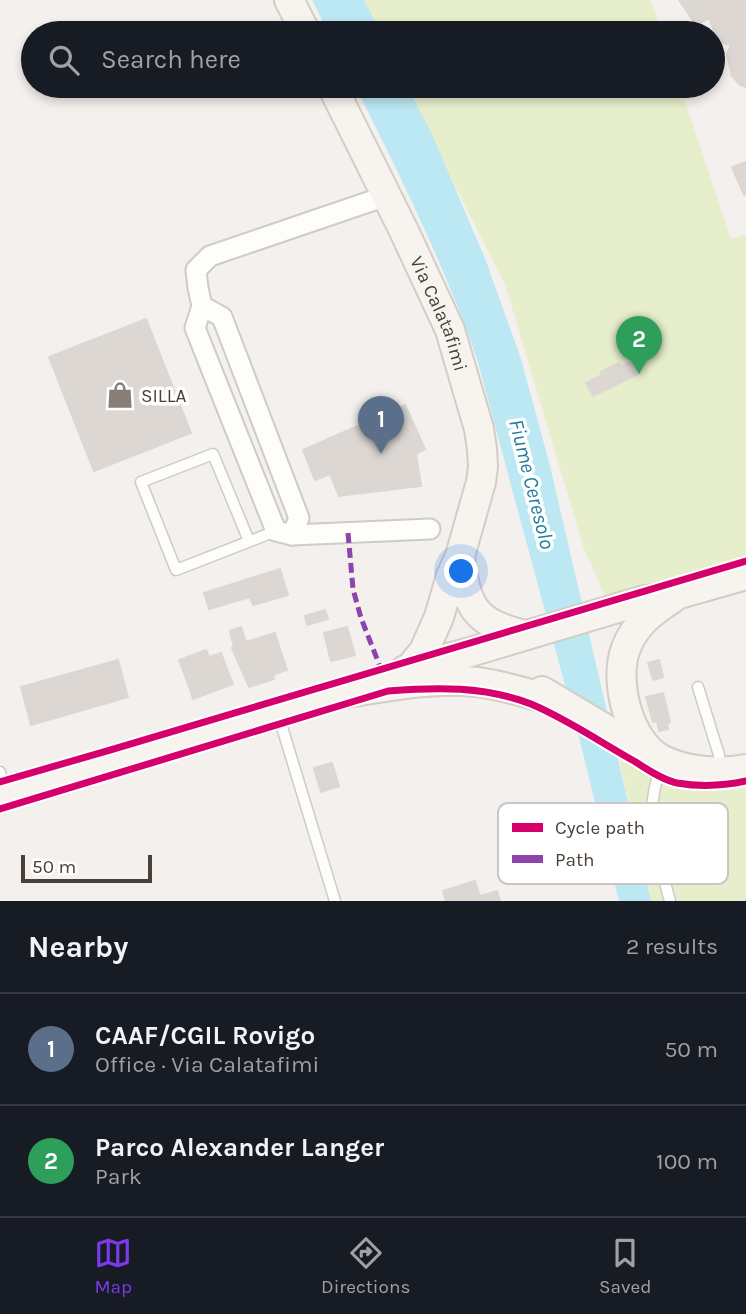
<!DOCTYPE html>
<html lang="en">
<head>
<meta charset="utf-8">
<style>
  body { margin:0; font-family:Karla,sans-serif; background:#242831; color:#f1f3f6 }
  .scale { position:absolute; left:21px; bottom:18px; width:131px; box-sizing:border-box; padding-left:7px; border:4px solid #4b4037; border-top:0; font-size:19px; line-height:24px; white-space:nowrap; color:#4b4037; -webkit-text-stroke:5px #fff; paint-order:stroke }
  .you { position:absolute; left:462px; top:572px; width:24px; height:24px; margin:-18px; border:5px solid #fff; border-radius:50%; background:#1a73e8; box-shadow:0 0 0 10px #1a73e833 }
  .badge { display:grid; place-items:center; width:46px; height:46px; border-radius:50%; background:#7c3aed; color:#fff; font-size:23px; font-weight:700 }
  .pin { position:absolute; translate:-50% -58px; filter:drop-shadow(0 2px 4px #0008) }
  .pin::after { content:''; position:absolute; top:37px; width:24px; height:21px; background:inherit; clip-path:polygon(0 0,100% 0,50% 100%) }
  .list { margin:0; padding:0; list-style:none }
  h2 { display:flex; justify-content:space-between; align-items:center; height:91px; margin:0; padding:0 28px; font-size:30px }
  h2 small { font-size:23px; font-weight:400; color:#9ea1a6 }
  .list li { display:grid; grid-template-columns:46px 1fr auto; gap:21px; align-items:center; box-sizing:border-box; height:112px; padding:0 28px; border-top:2px solid #363941 }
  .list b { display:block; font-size:26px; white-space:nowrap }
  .list p { margin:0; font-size:23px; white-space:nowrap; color:#9ea1a6 }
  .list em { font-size:23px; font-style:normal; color:#9ea1a6 }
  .icon { flex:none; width:38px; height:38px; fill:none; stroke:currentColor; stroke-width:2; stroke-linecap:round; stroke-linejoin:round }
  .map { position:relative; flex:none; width:746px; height:901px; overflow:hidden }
  .search { position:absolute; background:#171b24; box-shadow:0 4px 10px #0003; left:21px; right:21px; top:21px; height:77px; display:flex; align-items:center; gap:18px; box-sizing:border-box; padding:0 24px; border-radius:38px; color:#9ea1a6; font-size:26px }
  .sheet { height:315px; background:#171b24 }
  nav { display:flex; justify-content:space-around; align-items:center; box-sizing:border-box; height:98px; border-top:2px solid #363941; background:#171b24; font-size:19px; color:#9ea1a6 }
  nav a { display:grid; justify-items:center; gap:4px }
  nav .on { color:#7c3aed }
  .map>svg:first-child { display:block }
  .green { fill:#e7eecc }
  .water { fill:#bbe8f3 }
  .building { fill:#dcd7d3; stroke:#dcd7d2; stroke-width:2 }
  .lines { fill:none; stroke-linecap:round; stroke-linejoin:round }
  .lane-casing { stroke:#cfcbc7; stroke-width:13 }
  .street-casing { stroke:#cfcbc7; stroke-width:23 }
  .secondary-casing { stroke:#d4cdc5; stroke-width:32 }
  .lane { stroke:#fdfdfc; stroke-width:10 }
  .street { stroke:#fdfdfc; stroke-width:19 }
  .secondary { stroke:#f7f4f0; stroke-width:28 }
  .quiet { stroke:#8e44ad; stroke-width:5; stroke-dasharray:10 5; stroke-linecap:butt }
  .cycleway-casing { stroke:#fff; stroke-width:11 }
  .cycleway { stroke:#d6006c; stroke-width:7 }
  .labels { text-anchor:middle; stroke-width:7; stroke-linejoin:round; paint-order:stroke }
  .street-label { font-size:19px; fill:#4b4037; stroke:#fff }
  .poi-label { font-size:19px; fill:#4b4037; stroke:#fff; text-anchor:start }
  .water-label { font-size:21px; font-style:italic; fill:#23809d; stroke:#fff }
  .key { fill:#fff; stroke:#c9c6c3; stroke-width:2 }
  .key-label { font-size:19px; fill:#4b4037 }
</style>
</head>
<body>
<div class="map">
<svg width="746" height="901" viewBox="0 0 746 901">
  <rect width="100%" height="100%" fill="#f3f0ed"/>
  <g class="green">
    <polygon points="360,0 651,0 662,33 377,33"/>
    <polygon points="404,86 680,86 731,239 746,235 746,556 607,601 583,546 505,284"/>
    <polygon points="619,759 667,784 720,790 746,788 746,901 651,901"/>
  </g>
  <g class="water">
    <polygon points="312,0 364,0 381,33 329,33"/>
    <path d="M355,86H407L432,134L486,261L521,359L550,466L651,901H619L579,737L477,359C444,264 400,175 355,86Z"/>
  </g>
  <g class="building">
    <polygon points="679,0 746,0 746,87 740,85 732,76 727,54 731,45 718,41 709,18 696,25"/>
    <polygon points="746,162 746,194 744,195 732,167"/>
    <polygon points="146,319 191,433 94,471 49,357"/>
    <polygon points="634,360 640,373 593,396 586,383 602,375 601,372 619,363 621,367"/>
    <polygon points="405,405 425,449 416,454 421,486 339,496 330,474 315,480 303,450"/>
    <polygon points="280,569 288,595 253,605 250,597 209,609 204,593"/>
    <polygon points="325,610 328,619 307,625 305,616"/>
    <polygon points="241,627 249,652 278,643 287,670 273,675 274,679 249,687 232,648 234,647 230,631"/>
    <polygon points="347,627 355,655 331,661 324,633"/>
    <polygon points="275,633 278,643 249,652 246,642"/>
    <polygon points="206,650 209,657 221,653 229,675 190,689 179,660"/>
    <polygon points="118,660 128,697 31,725 21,687"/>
    <polygon points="659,660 663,677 653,680 648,663"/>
    <polygon points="229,675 233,684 193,699 190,689"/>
    <polygon points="663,693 670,722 667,723 668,729 659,731 657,721 653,722 646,697"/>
    <polygon points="332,763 339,786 321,792 314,768"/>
    <polygon points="475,881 480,896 497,891 500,901 446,901 443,891"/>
  </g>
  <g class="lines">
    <defs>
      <g id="lane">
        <polyline points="249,541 213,454 141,482 176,570 276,531"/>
        <polyline points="698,687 719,755 720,771"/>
        <polyline points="278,714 335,901"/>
        <path d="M663,762C641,815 656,849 670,901"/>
        <polyline points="0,772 6,793"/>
      </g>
      <g id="street">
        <polyline points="386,196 210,256 196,270 198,288 202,306 195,328 276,531 292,535 430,529"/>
        <polyline points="202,306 222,317 299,518 292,535"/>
      </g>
      <g id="secondary">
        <polyline points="289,0 306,33"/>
        <path id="s1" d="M332,86L404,231L450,330L479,429L482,449L483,467L481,482L460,556L451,576L439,617L424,651L410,668"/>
        <path d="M460,556C466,606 474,624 526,635"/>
        <path d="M673,598C653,611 635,624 626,648C613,681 629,742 661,759C685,772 720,774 746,769"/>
        <polyline points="405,670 467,653 641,601 679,594 746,575"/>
        <polyline points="542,691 634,746 649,753"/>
        <path d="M0,796L341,694C386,687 432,677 477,682C504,685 531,695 557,701"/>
      </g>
    </defs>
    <use href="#lane" class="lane-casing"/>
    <use href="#street" class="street-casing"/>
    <use href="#secondary" class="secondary-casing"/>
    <use href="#lane" class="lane"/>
    <use href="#street" class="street"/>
    <use href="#secondary" class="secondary"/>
    <polyline class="quiet" points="348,533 353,589 361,618 381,669"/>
    <defs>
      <g id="cycleway">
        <path d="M0,782C249,710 497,635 746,561"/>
        <path d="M0,809L388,691C437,687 484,686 531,704C567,719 600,742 634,761C647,769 662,780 677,783C700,787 723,786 746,781"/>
      </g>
    </defs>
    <use href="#cycleway" class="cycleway-casing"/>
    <use href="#cycleway" class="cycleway"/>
  </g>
  <defs>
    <symbol id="shop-bare" viewBox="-9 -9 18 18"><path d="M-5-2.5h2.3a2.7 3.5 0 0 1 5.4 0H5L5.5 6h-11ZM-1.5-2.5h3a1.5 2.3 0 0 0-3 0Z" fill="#867e77" stroke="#fff" stroke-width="2.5" paint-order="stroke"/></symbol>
  </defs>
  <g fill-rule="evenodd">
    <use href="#shop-bare" x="101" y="376" width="38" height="38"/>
  </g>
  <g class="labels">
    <g class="street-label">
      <text dy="7" stroke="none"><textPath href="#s1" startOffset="252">Via Calatafimi</textPath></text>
    </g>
    <g class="poi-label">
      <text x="141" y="402">SILLA</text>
    </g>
    <g class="water-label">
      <text transform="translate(532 484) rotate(76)" y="7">Fiume Ceresolo</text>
    </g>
  </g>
  <rect x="498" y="803" width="230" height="81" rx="10" class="key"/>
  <rect x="512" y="823" width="31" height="9" fill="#d6006c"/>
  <rect x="512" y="855" width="31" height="8" fill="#8e44ad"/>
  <g class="key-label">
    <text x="555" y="834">Cycle path</text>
    <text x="555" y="866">Path</text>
  </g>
</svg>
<div class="scale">50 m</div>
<div class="you"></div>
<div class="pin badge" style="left:381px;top:454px;background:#5c6f8a">1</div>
<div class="pin badge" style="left:639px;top:374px;background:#2e9e5b">2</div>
<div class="search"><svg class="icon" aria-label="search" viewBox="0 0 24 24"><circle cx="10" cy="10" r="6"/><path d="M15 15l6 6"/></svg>Search here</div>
</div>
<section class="sheet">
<h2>Nearby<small>2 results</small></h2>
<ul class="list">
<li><span class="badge" style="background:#5c6f8a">1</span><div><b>CAAF/CGIL Rovigo</b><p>Office · Via Calatafimi</p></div><em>50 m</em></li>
<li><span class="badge" style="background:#2e9e5b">2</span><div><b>Parco Alexander Langer</b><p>Park</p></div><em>100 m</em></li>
</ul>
</section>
<nav>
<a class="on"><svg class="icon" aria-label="map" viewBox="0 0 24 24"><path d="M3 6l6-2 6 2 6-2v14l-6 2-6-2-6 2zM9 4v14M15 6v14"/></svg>Map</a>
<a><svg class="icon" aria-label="directions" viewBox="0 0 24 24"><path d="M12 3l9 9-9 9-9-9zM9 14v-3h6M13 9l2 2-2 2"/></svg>Directions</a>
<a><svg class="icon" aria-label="saved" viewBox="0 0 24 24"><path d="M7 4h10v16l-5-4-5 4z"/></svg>Saved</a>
</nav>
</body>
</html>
